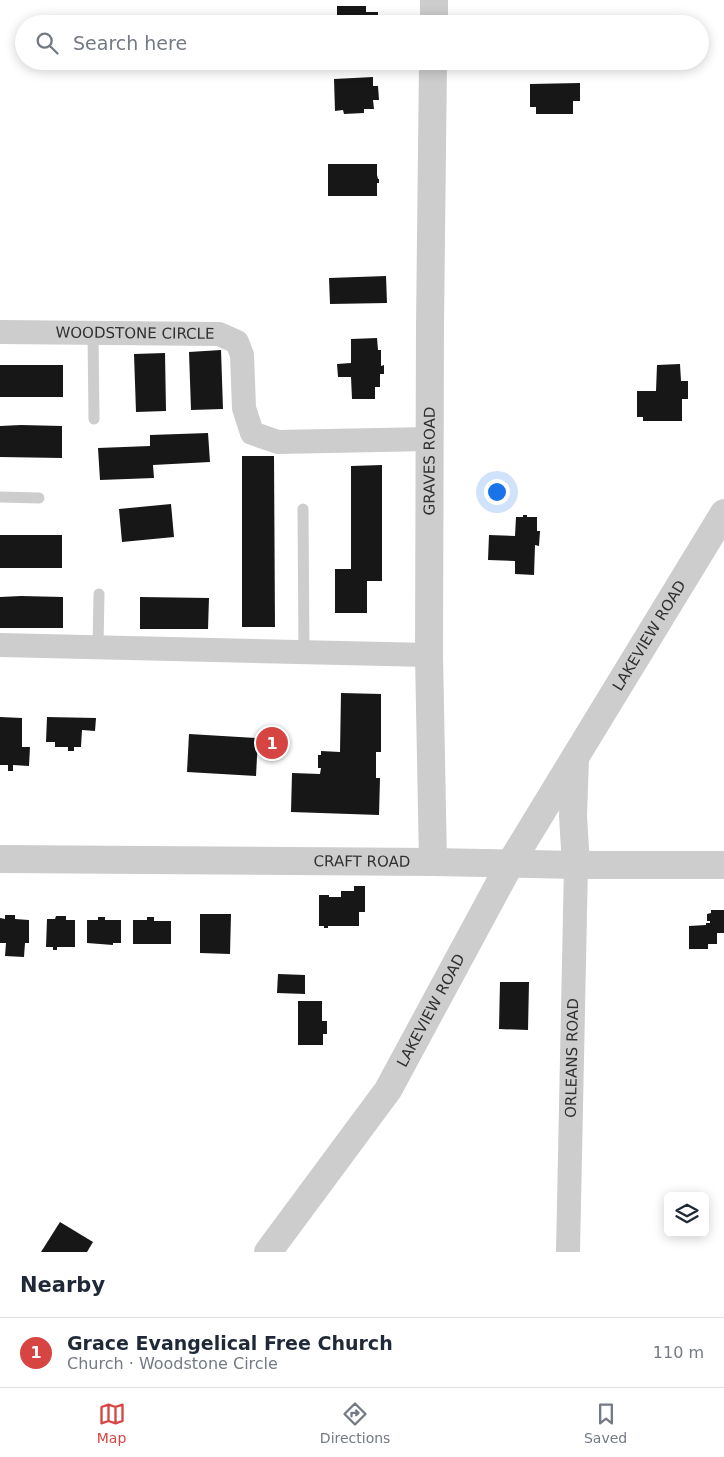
<!DOCTYPE html>
<html lang="en">
<head>
<meta charset="utf-8">
<style>
  body { margin:0; font-family:"DejaVu Sans",sans-serif; background:#f2f2f3; color:#1f2937 }
  .controls { position:absolute; right:15px; bottom:15px; display:grid; overflow:hidden; border-radius:8px; box-shadow:0 2px 12px #0003 }
  .controls button { width:45px; height:45px; display:grid; place-items:center; padding:0; border:0; border-bottom:1px solid #e0e1e3; background:#fff; color:#1f2937; font:25px sans-serif }
  .you { position:absolute; left:496px; top:491px; width:18px; height:18px; margin:-12px; border:4px solid #fff; border-radius:50%; background:#1a73e8; box-shadow:0 0 0 8px #1a73e833 }
  .badge { display:grid; place-items:center; width:32px; height:32px; border-radius:50%; background:#d64542; color:#fff; font-size:16px; font-weight:700 }
  .pin { position:absolute; translate:-50% -50%; border:2px solid #fff; box-shadow:0 1px 5px #0006 }
  .list { margin:0; padding:0; list-style:none }
  h2 { display:flex; justify-content:space-between; align-items:center; height:65px; margin:0; padding:0 20px; font-size:21px }
  h2 small { font-size:16px; font-weight:400; color:#747a83 }
  .list li { display:grid; grid-template-columns:32px 1fr auto; gap:15px; align-items:center; box-sizing:border-box; height:70px; padding:0 20px; border-top:1px solid #e0e1e3 }
  .list b { display:block; font-size:19px; white-space:nowrap }
  .list p { margin:0; font-size:16px; white-space:nowrap; color:#747a83 }
  .list em { font-size:16px; font-style:normal; color:#747a83 }
  .icon { flex:none; width:28px; height:28px; fill:none; stroke:currentColor; stroke-width:2; stroke-linecap:round; stroke-linejoin:round }
  .map { position:relative; flex:none; width:724px; height:1252px; overflow:hidden }
  .search { position:absolute; background:#fff; box-shadow:0 2px 12px #0003; left:15px; right:15px; top:15px; height:55px; display:flex; align-items:center; gap:12px; box-sizing:border-box; padding:0 18px; border-radius:28px; color:#747a83; font-size:19px }
  .sheet { height:135px; background:#fff }
  nav { display:flex; justify-content:space-around; align-items:center; box-sizing:border-box; height:70px; border-top:1px solid #e0e1e3; background:#fff; font-size:14px; color:#747a83 }
  nav a { display:grid; justify-items:center; gap:2px }
  nav .on { color:#d64542 }
  .map>svg:first-child { display:block }
  .building { fill:#171717 }
  .lines { fill:none; stroke-linecap:round; stroke-linejoin:round }
  .service { stroke:#cdcdcd; stroke-width:11 }
  .minor { stroke:#cdcdcd; stroke-width:24 }
  .tertiary { stroke:#cdcdcd; stroke-width:28 }
  .labels { text-anchor:middle; stroke-width:5; stroke-linejoin:round; paint-order:stroke }
  .street-label { font-size:15px; fill:#303030; stroke:#fff }
</style>
</head>
<body>
<div class="map">
<svg width="724" height="1252" viewBox="0 0 724 1252">
  <rect width="100%" height="100%" fill="#fff"/>
  <g class="building">
    <polygon points="337,6 366,6 366,12 378,12 378,24 337,24"/>
    <polygon points="373,77 373,86 378,86 379,100 373,100 374,109 364,109 364,113 344,114 343,110 335,111 334,79"/>
    <polygon points="580,83 580,101 573,101 573,114 536,114 536,107 530,107 530,84"/>
    <polygon points="328,164 377,164 377,175 378,179 379,179 379,183 377,183 377,196 328,196"/>
    <polygon points="386,276 387,303 330,304 329,278"/>
    <polygon points="377,338 378,350 381,350 381,366 384,365 384,374 380,374 380,387 375,387 375,399 352,399 351,377 338,377 337,364 351,363 351,339"/>
    <polygon points="221,350 223,409 191,410 189,352"/>
    <polygon points="165,353 166,411 136,412 134,354"/>
    <polygon points="680,364 681,381 688,381 688,399 682,399 682,421 643,421 643,417 637,417 637,391 656,391 657,365"/>
    <rect x="0" y="365" width="63" height="32"/>
    <polygon points="21,425 62,426 62,458 0,457 0,426"/>
    <polygon points="208,433 210,462 153,465 154,478 100,480 98,448 150,446 150,435"/>
    <polygon points="242,456 274,456 275,627 242,627"/>
    <polygon points="382,465 382,581 367,581 367,613 335,613 335,569 351,569 351,466"/>
    <polygon points="171,504 174,537 122,542 119,509"/>
    <polygon points="523,515 527,515 527,517 537,517 537,531 540,531 539,546 535,545 534,575 515,574 515,561 488,560 489,535 515,536 516,517 523,517"/>
    <rect x="0" y="535" width="62" height="33"/>
    <polygon points="21,596 63,597 63,628 0,628 0,597"/>
    <polygon points="140,597 209,598 208,629 140,629"/>
    <polygon points="341,693 381,694 381,752 376,752 376,778 380,778 379,815 291,812 292,773 320,774 321,768 318,768 318,755 321,755 321,751 340,752"/>
    <polygon points="0,717 22,718 22,747 30,747 29,766 13,765 13,771 8,771 8,765 0,765"/>
    <polygon points="47,717 96,718 95,731 82,730 81,747 74,747 74,751 68,751 68,747 55,747 55,742 46,742"/>
    <polygon points="189,734 258,738 256,776 187,772"/>
    <polygon points="354,886 365,886 365,912 359,912 359,926 328,926 328,928 324,928 324,926 319,926 319,895 329,895 329,897 341,897 341,891 354,891"/>
    <polygon points="711,910 724,910 724,933 717,933 717,944 708,944 708,949 689,949 689,926 706,925 706,923 710,923 710,921 707,921 707,914 711,913"/>
    <polygon points="200,914 231,914 230,954 200,953"/>
    <polygon points="5,915 15,915 15,919 29,920 29,943 25,943 24,957 5,956 6,943 0,943 0,918 5,919"/>
    <polygon points="56,916 66,916 66,920 75,920 75,947 57,947 57,950 53,950 53,947 46,947 47,919 55,919"/>
    <polygon points="98,917 105,917 105,920 121,920 121,943 113,943 113,945 87,943 87,920 98,920"/>
    <polygon points="147,917 154,917 154,921 171,921 171,944 133,944 133,920 147,920"/>
    <polygon points="278,974 305,975 305,994 277,993"/>
    <polygon points="500,982 529,982 528,1030 499,1029"/>
    <polygon points="298,1001 322,1001 322,1021 327,1021 327,1034 323,1034 323,1045 298,1045"/>
    <polygon points="60,1222 93,1242 87,1252 41,1252"/>
  </g>
  <g class="lines">
    <g class="service">
      <polyline points="93,333 94,419"/>
      <polyline points="0,497 39,498"/>
      <polyline points="303,509 304,651"/>
      <polyline points="98,647 99,594"/>
    </g>
    <g class="minor">
      <path id="s1" d="M0,332L219,334L237,342L242,355L244,408L252,433L278,442L430,439"/>
      <polyline points="0,645 429,655"/>
      <path id="s2" d="M568,1252L576,865"/>
    </g>
    <g class="tertiary">
      <polyline points="434,24 434,0"/>
      <polyline points="575,758 573,816 576,865"/>
      <path id="s3" d="M0,859L433,862L576,865H724"/>
      <path id="s4" d="M433,862L429,655L430,326L433,61"/>
      <path id="s5" d="M268,1252L388,1090L510,864L724,513"/>
    </g>
  </g>
  <g class="labels">
    <g class="street-label">
      <text dy="5" stroke="none"><textPath href="#s1" startOffset="135">WOODSTONE CIRCLE</textPath></text>
      <text dy="5" stroke="none"><textPath href="#s4" startOffset="401">GRAVES ROAD</textPath></text>
      <text dy="5" stroke="none"><textPath href="#s5" startOffset="726">LAKEVIEW ROAD</textPath></text>
      <text dy="5" stroke="none"><textPath href="#s3" startOffset="362">CRAFT ROAD</textPath></text>
      <text dy="5" stroke="none"><textPath href="#s5" startOffset="292">LAKEVIEW ROAD</textPath></text>
      <text dy="5" stroke="none"><textPath href="#s2" startOffset="194">ORLEANS ROAD</textPath></text>
    </g>
  </g>
</svg>
<div class="controls">
<button><svg class="icon" aria-label="layers" viewBox="0 0 24 24"><path d="M12 4l9 5-9 5-9-5zM3 14l9 5 9-5"/></svg></button>
</div>
<div class="you"></div>
<div class="pin badge" style="left:272px;top:743px">1</div>
<div class="search"><svg class="icon" aria-label="search" viewBox="0 0 24 24"><circle cx="10" cy="10" r="6"/><path d="M15 15l6 6"/></svg>Search here</div>
</div>
<section class="sheet">
<h2>Nearby<small></small></h2>
<ul class="list">
<li><span class="badge">1</span><div><b>Grace Evangelical Free Church</b><p>Church · Woodstone Circle</p></div><em>110 m</em></li>
</ul>
</section>
<nav>
<a class="on"><svg class="icon" aria-label="map" viewBox="0 0 24 24"><path d="M3 6l6-2 6 2 6-2v14l-6 2-6-2-6 2zM9 4v14M15 6v14"/></svg>Map</a>
<a><svg class="icon" aria-label="directions" viewBox="0 0 24 24"><path d="M12 3l9 9-9 9-9-9zM9 14v-3h6M13 9l2 2-2 2"/></svg>Directions</a>
<a><svg class="icon" aria-label="saved" viewBox="0 0 24 24"><path d="M7 4h10v16l-5-4-5 4z"/></svg>Saved</a>
</nav>
</body>
</html>
